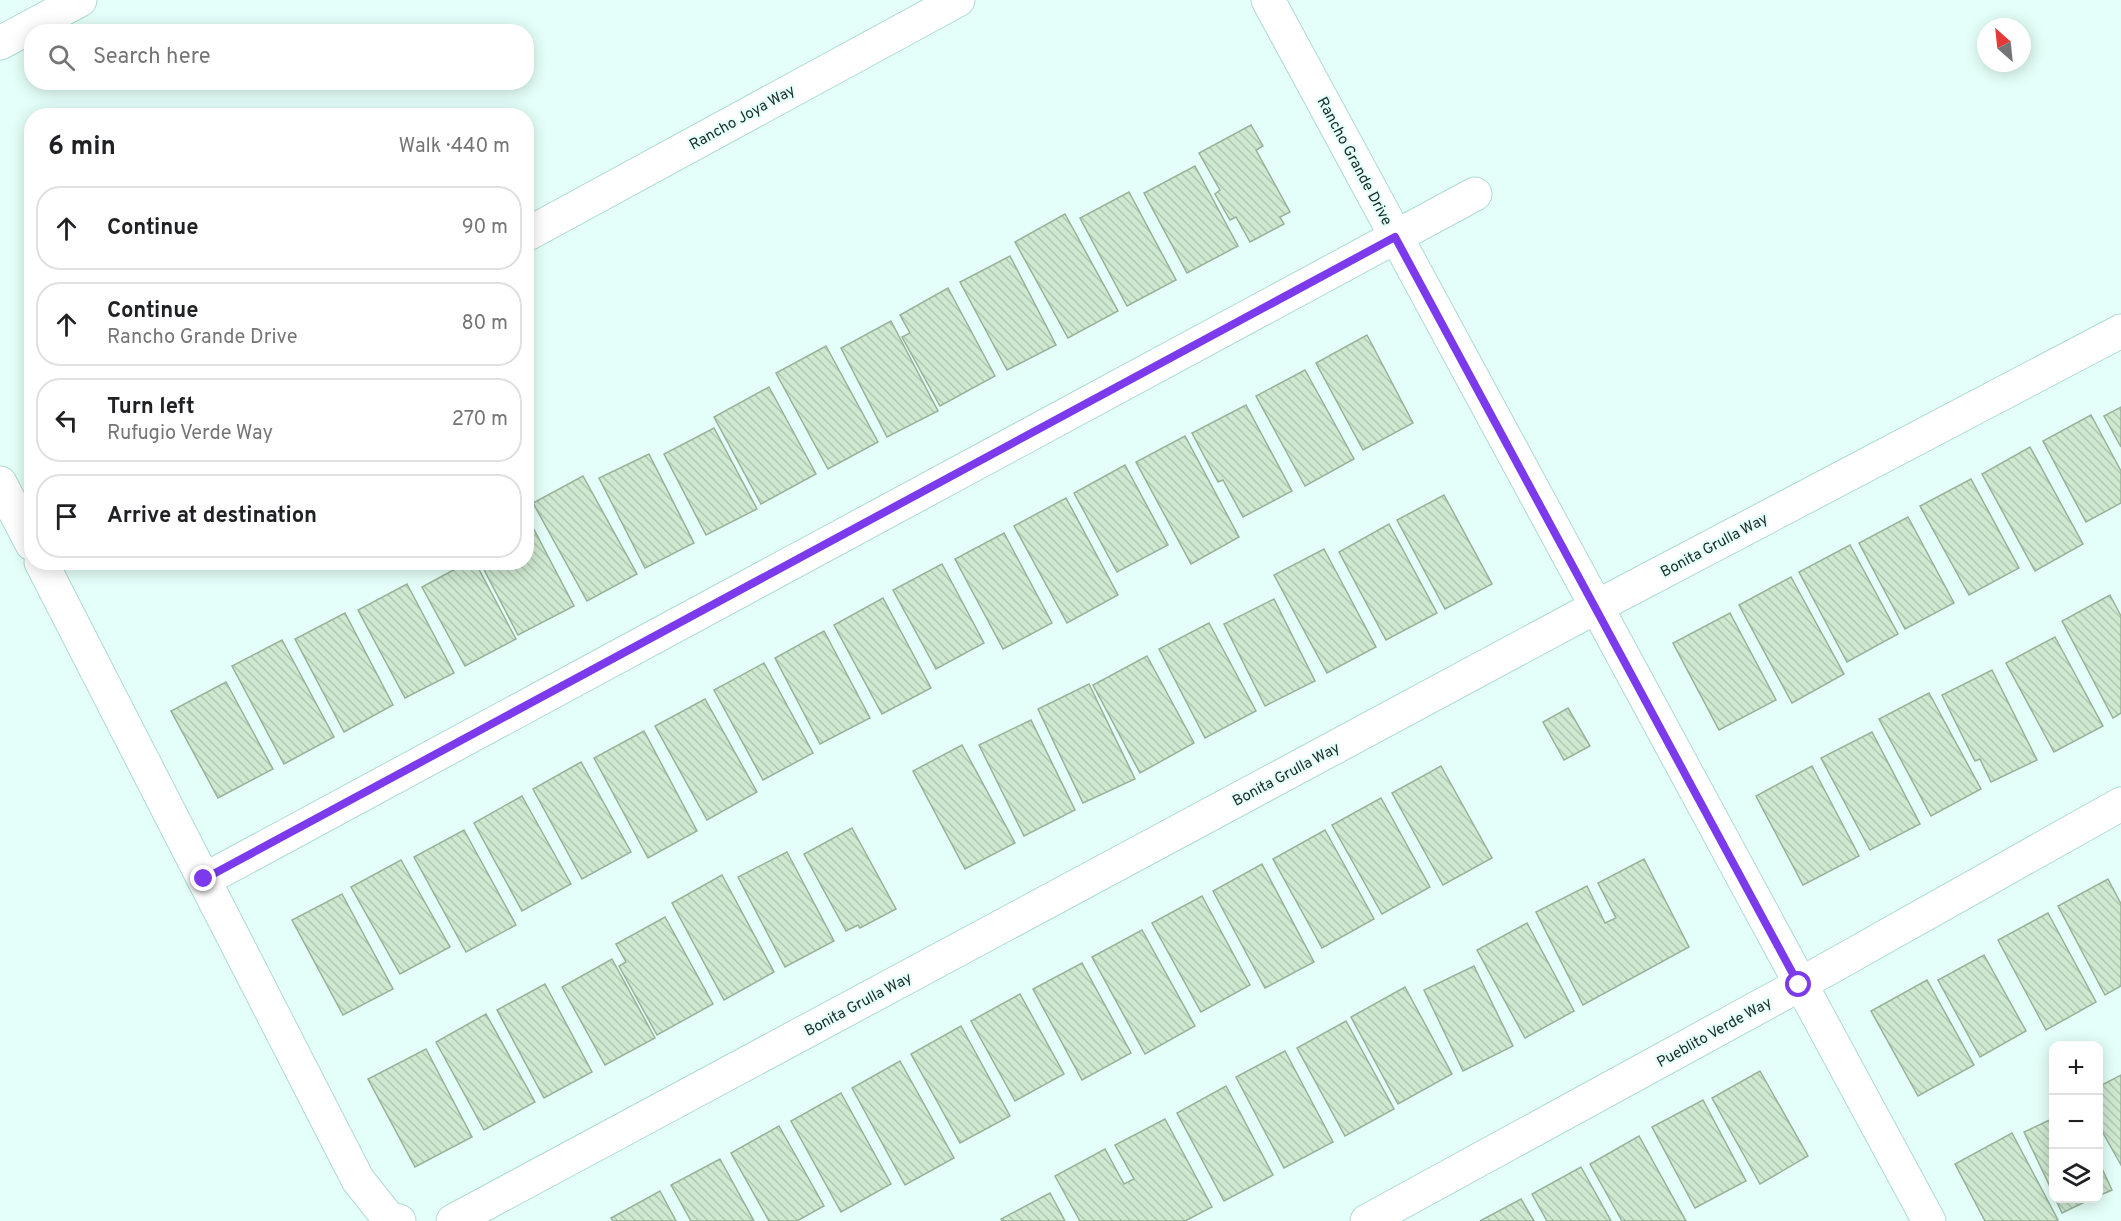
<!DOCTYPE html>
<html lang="en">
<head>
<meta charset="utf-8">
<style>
  body { margin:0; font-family:Overpass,sans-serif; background:#f6f6f6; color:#202124 }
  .controls { position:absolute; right:18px; bottom:18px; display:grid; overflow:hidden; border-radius:12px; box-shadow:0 3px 15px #0003 }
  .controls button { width:54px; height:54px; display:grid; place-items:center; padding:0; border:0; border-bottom:2px solid #e0e0e0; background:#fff; color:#202124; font:30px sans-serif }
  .compass { position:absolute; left:1977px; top:18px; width:54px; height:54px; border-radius:50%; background:#fff; box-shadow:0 3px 15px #0003; rotate:333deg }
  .stop { position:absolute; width:18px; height:18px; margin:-14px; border:4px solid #7c3aed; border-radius:50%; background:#fff }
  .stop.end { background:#7c3aed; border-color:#fff; box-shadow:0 2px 6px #0008 }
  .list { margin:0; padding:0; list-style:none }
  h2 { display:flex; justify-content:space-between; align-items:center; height:78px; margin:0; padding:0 24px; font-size:26px }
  h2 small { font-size:20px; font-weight:400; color:#757577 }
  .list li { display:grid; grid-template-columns:39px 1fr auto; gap:18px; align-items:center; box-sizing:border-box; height:84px; margin:0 12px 12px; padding:0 12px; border:2px solid #e0e0e0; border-radius:24px }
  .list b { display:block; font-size:22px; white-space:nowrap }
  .list p { margin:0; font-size:20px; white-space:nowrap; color:#757577 }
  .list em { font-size:20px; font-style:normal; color:#757577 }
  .icon { flex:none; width:33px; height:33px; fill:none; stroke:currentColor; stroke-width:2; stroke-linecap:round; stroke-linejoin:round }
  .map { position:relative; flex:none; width:2121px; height:1221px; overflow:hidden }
  .search { position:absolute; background:#fff; box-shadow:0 3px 15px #0003; left:24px; top:24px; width:510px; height:66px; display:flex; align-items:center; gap:15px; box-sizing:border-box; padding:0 21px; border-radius:24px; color:#757577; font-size:22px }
  .panel { position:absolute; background:#fff; box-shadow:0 3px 15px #0003; left:24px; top:108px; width:510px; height:462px; border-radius:24px }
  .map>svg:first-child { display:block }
  .building { fill:url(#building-back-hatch); stroke:#96b298; stroke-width:1.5 }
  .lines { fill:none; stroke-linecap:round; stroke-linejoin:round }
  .street-casing { stroke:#afdbd2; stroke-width:35 }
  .street { stroke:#fff; stroke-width:33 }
  .route { stroke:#7c3aed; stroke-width:8 }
  .labels { text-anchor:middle; stroke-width:4.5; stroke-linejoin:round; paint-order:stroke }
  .street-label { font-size:15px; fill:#182926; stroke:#e4fff9 }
</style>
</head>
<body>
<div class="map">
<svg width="2121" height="1221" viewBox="0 0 2121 1221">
  <defs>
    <pattern id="building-back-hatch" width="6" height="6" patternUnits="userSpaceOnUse" patternTransform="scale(1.5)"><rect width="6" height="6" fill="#cfe9d1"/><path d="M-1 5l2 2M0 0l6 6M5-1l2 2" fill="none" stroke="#b1c8b3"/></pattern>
  </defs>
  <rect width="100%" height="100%" fill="#e4fff9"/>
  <g class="building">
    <polygon points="1251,125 1263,146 1256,150 1290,212 1280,217 1284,224 1250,242 1236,217 1230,220 1215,194 1220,190 1199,153"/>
    <polygon points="1195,166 1238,246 1187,273 1144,193"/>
    <polygon points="1129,192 1176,280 1127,306 1080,218"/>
    <polygon points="1065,214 1118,311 1068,338 1015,242"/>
    <polygon points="1010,256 1056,345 1007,370 960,282"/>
    <polygon points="948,288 995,376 940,406 902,337 910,333 900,315"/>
    <polygon points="891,321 938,411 887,437 841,348"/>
    <polygon points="1367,335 1413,423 1363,450 1316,363"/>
    <polygon points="826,346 878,442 828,469 776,373"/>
    <polygon points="1305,370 1354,459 1305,486 1256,396"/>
    <polygon points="769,387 816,474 761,504 714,417"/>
    <polygon points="1246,405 1292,491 1243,517 1223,480 1218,482 1192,433"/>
    <polygon points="2121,407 2121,447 2104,416"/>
    <polygon points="2091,415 2121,471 2121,503 2086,522 2043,441"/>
    <polygon points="714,428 757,509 706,535 664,454"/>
    <polygon points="1185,436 1239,537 1191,564 1136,462"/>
    <polygon points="2030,447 2083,544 2035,571 1982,474"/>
    <polygon points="649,454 694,543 645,568 599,478"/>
    <polygon points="1125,465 1168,545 1117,572 1074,493"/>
    <polygon points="583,476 637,574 587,601 533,503"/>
    <polygon points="1971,479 2019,568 1969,595 1920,506"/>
    <polygon points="1444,495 1492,584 1445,609 1397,520"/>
    <polygon points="1066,498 1118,595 1067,623 1014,526"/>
    <polygon points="1908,517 1954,603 1905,629 1859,543"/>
    <polygon points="528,518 574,606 518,635 480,562 526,562"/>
    <polygon points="1389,524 1437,613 1386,640 1339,552"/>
    <polygon points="1004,533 1052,623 1003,649 955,559"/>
    <polygon points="1850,545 1898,634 1847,662 1799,572"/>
    <polygon points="1324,549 1376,647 1327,673 1274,575"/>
    <polygon points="468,562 475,562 516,639 465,666 422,587"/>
    <polygon points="942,564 984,643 936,669 893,590"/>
    <polygon points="1791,577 1844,674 1792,703 1739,605"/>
    <polygon points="407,584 454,673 405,698 358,610"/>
    <polygon points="2110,595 2121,616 2121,713 2113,718 2062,621"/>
    <polygon points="883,598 931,688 882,714 834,625"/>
    <polygon points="1274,599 1315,681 1265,706 1224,624"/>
    <polygon points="345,613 393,705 344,732 295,639"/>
    <polygon points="1730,613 1776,700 1719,730 1673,643"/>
    <polygon points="1209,623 1256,711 1205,738 1159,649"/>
    <polygon points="824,631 870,718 820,744 775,658"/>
    <polygon points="2055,637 2103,726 2054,752 2006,663"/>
    <polygon points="282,640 334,737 284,764 232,666"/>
    <polygon points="1147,656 1194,743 1140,773 1093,685"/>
    <polygon points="764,663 813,753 763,780 714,690"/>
    <polygon points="1992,670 2037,760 1991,782 1980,759 1975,761 1942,695"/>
    <polygon points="226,682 273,769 218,798 171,711"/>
    <polygon points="1089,684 1135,779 1083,803 1038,709"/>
    <polygon points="1929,693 1981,789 1931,816 1879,719"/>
    <polygon points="705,699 757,792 707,820 655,726"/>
    <polygon points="1568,708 1590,746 1564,760 1543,722"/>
    <polygon points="1031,720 1075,810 1024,836 979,745"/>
    <polygon points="644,731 697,831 648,858 594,758"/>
    <polygon points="1872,732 1920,824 1870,850 1821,758"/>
    <polygon points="962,745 1015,843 965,869 913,771"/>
    <polygon points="581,762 631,852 582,879 533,789"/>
    <polygon points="1441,766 1492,858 1443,885 1392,793"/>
    <polygon points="1812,766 1859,856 1803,885 1756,796"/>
    <polygon points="522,796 571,884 522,911 474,823"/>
    <polygon points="1381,798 1430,887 1382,914 1332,825"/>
    <polygon points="852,828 896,909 860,928 858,925 846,931 804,854"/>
    <polygon points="464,830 516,925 466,952 414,857"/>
    <polygon points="1325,830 1374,919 1322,948 1273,859"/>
    <polygon points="787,852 834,941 785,967 738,877"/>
    <polygon points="1644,859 1689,947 1583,1005 1536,912 1587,886 1605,923 1616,918 1598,883"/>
    <polygon points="401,860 450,947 400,974 351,887"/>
    <polygon points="1262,864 1314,962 1265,988 1213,891"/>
    <polygon points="722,875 774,972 724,1000 672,903"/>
    <polygon points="2108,879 2121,904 2121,986 2105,995 2058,906"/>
    <polygon points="342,894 393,989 343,1015 292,920"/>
    <polygon points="1202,896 1250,985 1201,1012 1152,923"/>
    <polygon points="2048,913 2096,1002 2046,1030 1998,940"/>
    <polygon points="665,917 713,1004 657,1035 619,966 626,962 616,944"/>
    <polygon points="1527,923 1574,1011 1525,1038 1477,950"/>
    <polygon points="1142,930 1195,1026 1145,1054 1092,957"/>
    <polygon points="1984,955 2026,1031 1980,1057 1938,980"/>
    <polygon points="612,959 655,1038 605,1065 562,987"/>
    <polygon points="1082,963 1131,1053 1082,1080 1033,989"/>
    <polygon points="1474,966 1513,1046 1463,1071 1424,990"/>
    <polygon points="1927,980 1974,1065 1918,1096 1871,1011"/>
    <polygon points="545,984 592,1072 544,1098 497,1010"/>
    <polygon points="1405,987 1452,1074 1398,1104 1351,1017"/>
    <polygon points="1020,994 1064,1074 1015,1101 971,1021"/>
    <polygon points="486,1014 535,1102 484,1130 436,1042"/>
    <polygon points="1346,1021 1394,1109 1345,1136 1297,1048"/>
    <polygon points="961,1026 1010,1116 960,1143 911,1054"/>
    <polygon points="426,1049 472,1137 415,1167 368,1079"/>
    <polygon points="1285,1051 1333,1142 1284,1168 1236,1077"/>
    <polygon points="900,1061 954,1158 905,1185 852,1088"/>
    <polygon points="1760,1071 1808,1156 1760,1184 1712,1098"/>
    <polygon points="2121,1075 2121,1165 2098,1124 2098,1087"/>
    <polygon points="1226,1086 1273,1175 1224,1201 1177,1113"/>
    <polygon points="841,1093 891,1184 841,1212 791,1121"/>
    <polygon points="1703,1100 1746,1181 1695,1208 1652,1127"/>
    <polygon points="2054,1118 2054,1195 2024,1132"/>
    <polygon points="1165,1119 1212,1207 1185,1221 1080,1221 1055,1176 1105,1149 1124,1184 1134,1179 1115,1145"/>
    <polygon points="779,1126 824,1206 797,1221 769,1221 731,1153"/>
    <polygon points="2012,1133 2058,1220 2056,1221 1985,1221 1955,1164"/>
    <polygon points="1639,1136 1686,1221 1622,1221 1590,1164"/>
    <polygon points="720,1159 754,1221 691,1221 671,1185"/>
    <polygon points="2098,1160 2112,1190 2098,1196"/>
    <polygon points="1581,1167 1611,1221 1547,1221 1532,1194"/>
    <polygon points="660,1191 676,1221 613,1221 611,1218"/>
    <polygon points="1050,1193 1065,1221 1002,1221 1001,1219"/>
    <polygon points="2055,1198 2093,1198 2062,1213"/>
    <polygon points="1521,1199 1534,1221 1480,1221"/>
  </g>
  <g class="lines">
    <defs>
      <g id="street">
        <polyline points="1268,0 1929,1221"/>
        <polyline points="0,43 80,0"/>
        <polyline points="526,235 958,0"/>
        <polyline points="0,483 32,544"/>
        <polyline points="41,562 358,1180 389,1219 399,1221"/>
        <polyline points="204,880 1475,194"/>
        <polyline points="453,1221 1596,607 2121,331"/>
        <polyline points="1367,1221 1799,985 2121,804"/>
      </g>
    </defs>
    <use href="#street" class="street-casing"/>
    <use href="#street" class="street"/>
  </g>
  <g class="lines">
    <polyline class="route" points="204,879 1395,237 1799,985"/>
  </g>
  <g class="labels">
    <g class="street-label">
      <text transform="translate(742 117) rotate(-29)" y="5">Rancho Joya Way</text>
      <text transform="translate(1355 161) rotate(62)" y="5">Rancho Grande Drive</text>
      <text transform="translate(1714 545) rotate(-28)" y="5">Bonita Grulla Way</text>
      <text transform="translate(1286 774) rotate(-28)" y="5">Bonita Grulla Way</text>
      <text transform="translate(858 1004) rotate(-28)" y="5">Bonita Grulla Way</text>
      <text transform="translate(1714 1032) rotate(-29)" y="5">Pueblito Verde Way</text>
    </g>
  </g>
</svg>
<div class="controls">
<button>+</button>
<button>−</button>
<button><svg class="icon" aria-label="layers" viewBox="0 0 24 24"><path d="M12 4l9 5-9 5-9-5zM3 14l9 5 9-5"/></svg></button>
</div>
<svg class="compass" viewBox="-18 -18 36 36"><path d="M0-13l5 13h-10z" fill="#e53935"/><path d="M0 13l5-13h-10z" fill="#757577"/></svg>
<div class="stop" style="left:1799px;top:985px"></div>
<div class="stop end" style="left:204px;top:879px"></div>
<div class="search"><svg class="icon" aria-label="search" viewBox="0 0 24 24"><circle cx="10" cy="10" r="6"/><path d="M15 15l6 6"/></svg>Search here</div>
<section class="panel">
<h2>6 min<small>Walk · 440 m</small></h2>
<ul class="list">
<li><svg class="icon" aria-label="ahead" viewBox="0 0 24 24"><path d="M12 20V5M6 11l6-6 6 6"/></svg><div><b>Continue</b></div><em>90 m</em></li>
<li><svg class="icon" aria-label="ahead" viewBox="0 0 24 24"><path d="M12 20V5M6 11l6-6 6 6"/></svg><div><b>Continue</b><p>Rancho Grande Drive</p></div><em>80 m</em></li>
<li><svg class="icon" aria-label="left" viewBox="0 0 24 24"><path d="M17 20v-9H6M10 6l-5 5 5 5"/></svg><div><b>Turn left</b><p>Rufugio Verde Way</p></div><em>270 m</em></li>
<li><svg class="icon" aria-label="arrive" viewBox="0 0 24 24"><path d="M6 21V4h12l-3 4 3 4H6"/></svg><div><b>Arrive at destination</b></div></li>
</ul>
</section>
</div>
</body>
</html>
